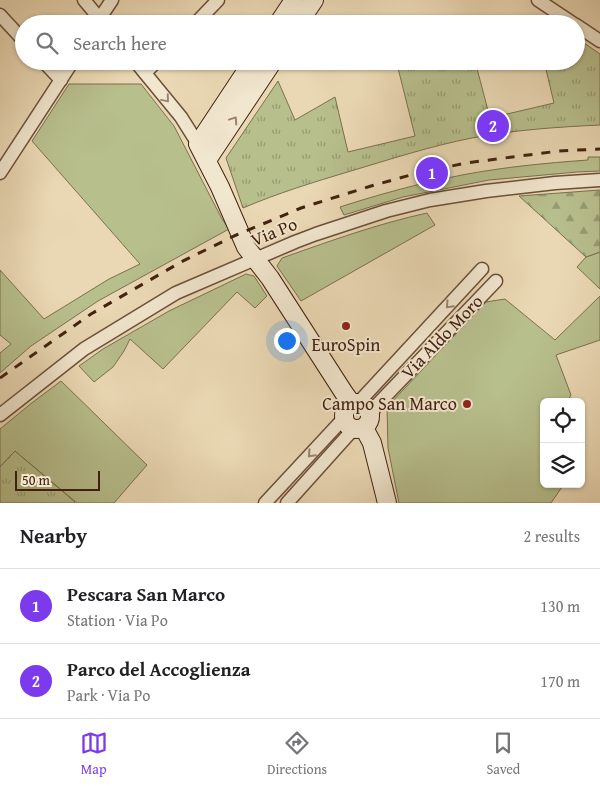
<!DOCTYPE html>
<html lang="en">
<head>
<meta charset="utf-8">
<style>
  body { margin:0; font-family:"Gentium Book Plus",serif; background:#f2f2f2; color:#202124 }
  .controls { position:absolute; right:15px; bottom:15px; display:grid; overflow:hidden; border-radius:8px; box-shadow:0 1px 4px #0004 }
  .controls button { width:45px; height:45px; display:grid; place-items:center; padding:0; border:0; border-bottom:1px solid #e0e0e0; background:#fff; color:#202124; font:25px sans-serif }
  .scale { position:absolute; left:15px; bottom:12px; width:85px; box-sizing:border-box; padding-left:5px; border:2px solid #422110; border-top:0; font-size:14px; line-height:18px; white-space:nowrap; color:#422110; -webkit-text-stroke:4px #f1e6ce; paint-order:stroke }
  .you { position:absolute; left:286px; top:340px; width:18px; height:18px; margin:-12px; border:4px solid #fff; border-radius:50%; background:#1a73e8; box-shadow:0 0 0 8px #1a73e833 }
  .badge { display:grid; place-items:center; width:32px; height:32px; border-radius:50%; background:#7c3aed; color:#fff; font-size:16px; font-weight:700 }
  .pin { position:absolute; translate:-50% -50%; border:2px solid #fff; box-shadow:0 1px 5px #0006 }
  .list { margin:0; padding:0; list-style:none }
  h2 { display:flex; justify-content:space-between; align-items:center; height:65px; margin:0; padding:0 20px; font-size:21px }
  h2 small { font-size:16px; font-weight:400; color:#757577 }
  .list li { display:grid; grid-template-columns:32px 1fr auto; gap:15px; align-items:center; box-sizing:border-box; height:75px; padding:0 20px; border-top:1px solid #e0e0e0 }
  .list b { display:block; font-size:19px; white-space:nowrap }
  .list p { margin:0; font-size:16px; white-space:nowrap; color:#757577 }
  .list em { font-size:16px; font-style:normal; color:#757577 }
  .icon { flex:none; width:28px; height:28px; fill:none; stroke:currentColor; stroke-width:2; stroke-linecap:round; stroke-linejoin:round }
  .map { position:relative; flex:none; width:600px; height:503px; overflow:hidden }
  .search { position:absolute; background:#fff; box-shadow:0 1px 4px #0004; left:15px; right:15px; top:15px; height:55px; display:flex; align-items:center; gap:12px; box-sizing:border-box; padding:0 18px; border-radius:28px; color:#757577; font-size:19px }
  .sheet { height:215px; background:#fff }
  nav { display:flex; justify-content:space-around; align-items:center; box-sizing:border-box; height:70px; border-top:1px solid #e0e0e0; background:#fff; font-size:14px; color:#757577 }
  nav a { display:grid; justify-items:center; gap:2px }
  nav .on { color:#7c3aed }
  .map>svg:first-child { display:block }
  .green { fill:#b7bf8d; stroke:#7c704e }
  .forest { fill:url(#forest-firs); stroke:#7c704e }
  .park { fill:url(#park-tufts); stroke:#7c704e }
  .lines { fill:none; stroke-linecap:round; stroke-linejoin:round }
  .street-casing { stroke:#6c4f39; stroke-width:15 }
  .secondary-casing { stroke:#422110; stroke-width:20 }
  .street { stroke:#f1e6ce; stroke-width:12 }
  .secondary { stroke:#f1e6ce; stroke-width:18 }
  .rail { stroke:#422110; stroke-width:3; stroke-dasharray:9 9; stroke-linecap:butt }
  .oneway { stroke:#9a846f }
  .poi-dot { fill:#8f2418; stroke:#f1e6ce; stroke-width:2 }
  .labels { text-anchor:middle; stroke-width:4; stroke-linejoin:round; paint-order:stroke }
  .street-label { font-size:18px; fill:#422110; stroke:#f1e6ce }
  .poi-label { font-size:18px; fill:#422110; stroke:#f1e6ce }
</style>
</head>
<body>
<div class="map">
<svg width="600" height="503" viewBox="0 0 600 503">
  <defs>
    <pattern id="forest-firs" width="22" height="20" patternUnits="userSpaceOnUse" patternTransform="scale(1.25)"><rect width="22" height="20" fill="#b7bf8d"/><path d="M5 1l3.5 6h-7zM16 11l3.5 6h-7z" fill="#969b72"/></pattern>
    <pattern id="park-tufts" width="24" height="20" patternUnits="userSpaceOnUse" patternTransform="scale(1.25)"><rect width="24" height="20" fill="#b7bf8d"/><path d="M3 7l-1-3M5 7V3M7 7l1-3M15 17l-1-3M17 17v-4M19 17l1-3" fill="none" stroke="#969b72"/></pattern>
  </defs>
  <rect width="100%" height="100%" fill="#ead8b4"/>
  <filter id="stains"><feTurbulence type="fractalNoise" baseFrequency=".004" numOctaves="4"/><feColorMatrix values="0 0 0 0 .2 0 0 0 0 .09 0 0 0 0 .02 0 0 0 .5 -.17"/></filter>
  <radialGradient id="worn" r=".72"><stop offset=".6" stop-color="#630" stop-opacity="0"/><stop offset="1" stop-color="#630" stop-opacity=".3"/></radialGradient>
  <g class="green">
    <polygon points="69,84 141,84 174,126 222,219 229,229 98,301 31,346 0,373 0,353 11,344 0,335 0,270 44,319 109,279 140,264 32,141"/>
    <path d="M588,157H600V171L577,172L489,180L403,197L344,215L340,207C380,194 421,183 462,175C504,167 546,163 588,160Z"/>
    <path d="M427,213L435,225L301,301L277,266L282,258C330,241 377,224 427,213Z"/>
    <polygon points="600,252 600,289 577,267 586,257"/>
    <polygon points="246,274 254,276 267,296 255,308 237,292 163,369 130,339 124,351 113,367 94,382 79,366 103,349 169,311"/>
    <polygon points="600,296 600,340 556,355 571,395 567,402 544,402 544,484 564,484 551,503 399,503 388,448 387,407 486,302 505,299 555,340"/>
    <polygon points="61,381 147,465 114,503 77,503 15,451 0,467 0,429 33,402"/>
  </g>
  <polygon class="forest" points="600,190 600,252 586,257 519,196"/>
  <g class="park">
    <path d="M584,43L600,54V125C557,127 514,130 472,138C431,146 391,159 351,171C314,182 278,193 243,208L226,158L278,81L295,120L335,97L348,152L415,136L398,68L427,61H475L490,118L554,103L544,61H567L571,64L573,61H576V56Z"/>
    <polygon points="15,451 75,502 74,503 0,503 0,467"/>
  </g>
  <g class="lines">
    <defs>
      <g id="street">
        <polyline points="84,0 104,24"/>
        <polyline points="538,0 574,24"/>
        <polyline points="0,15 24,41"/>
        <polyline points="96,24 112,0"/>
        <polyline points="195,24 218,0"/>
        <polyline points="576,25 600,41"/>
        <polyline points="43,61 61,80"/>
        <polyline points="135,61 181,117 198,144"/>
        <polyline points="145,73 157,61"/>
        <polyline points="0,173 73,61"/>
        <polyline points="358,403 482,269"/>
        <polyline points="0,415 84,349 176,293 295,242 316,234 386,211 430,200 486,191 555,183 600,180"/>
        <polyline points="371,416 375,407 496,281"/>
        <polyline points="265,503 344,418"/>
        <polyline points="287,503 349,434 357,429"/>
      </g>
      <g id="secondary">
        <polyline points="278,24 294,0"/>
        <polyline points="298,24 314,0"/>
        <polyline points="253,61 198,144 220,187 246,247 270,278 344,393 352,404"/>
        <polyline points="207,160 273,61"/>
        <circle cx="357" cy="416" r="13"/>
        <polyline points="364,428 372,443 387,503"/>
      </g>
    </defs>
    <use href="#street" class="street-casing"/>
    <use href="#secondary" class="secondary-casing"/>
    <use href="#street" class="street"/>
    <use href="#secondary" class="secondary"/>
    <polyline class="rail" points="0,378 91,314 181,262 234,236 301,208 371,186 418,173 466,163 559,151 600,149"/>
  </g>
  <defs><path id="oneway-chevron" d="M-2-3.5L2.5 0L-2 3.5" fill="none" stroke-width="1.6" stroke-linecap="round" stroke-linejoin="round" transform="scale(1.25)"/></defs>
  <g class="oneway">
    <use href="#oneway-chevron" transform="translate(166 99) rotate(50)"/>
    <use href="#oneway-chevron" transform="translate(234 120) rotate(-56)"/>
    <use href="#oneway-chevron" transform="translate(449 305) rotate(133)"/>
    <use href="#oneway-chevron" transform="translate(311 454) rotate(133)"/>
  </g>
  <g class="poi-dot">
    <circle cx="346" cy="326" r="5"/>
    <circle cx="467" cy="404" r="5"/>
  </g>
  <g class="labels">
    <g class="street-label">
      <text transform="translate(274 232) rotate(-22)" y="6">Via Po</text>
      <text transform="translate(442 337) rotate(-46)" y="6">Via Aldo Moro</text>
    </g>
    <g class="poi-label">
      <text x="346" y="351">EuroSpin</text>
      <text x="457" y="410" text-anchor="end">Campo San Marco</text>
    </g>
  </g>
  <rect width="100%" height="100%" filter="url(#stains)"/>
  <rect width="100%" height="100%" fill="url(#worn)"/>
</svg>
<div class="controls">
<button><svg class="icon" aria-label="locate" viewBox="0 0 24 24"><circle cx="12" cy="12" r="6"/><path d="M12 2v4M12 18v4M2 12h4M18 12h4"/></svg></button>
<button><svg class="icon" aria-label="layers" viewBox="0 0 24 24"><path d="M12 4l9 5-9 5-9-5zM3 14l9 5 9-5"/></svg></button>
</div>
<div class="scale">50 m</div>
<div class="you"></div>
<div class="pin badge" style="left:432px;top:173px">1</div>
<div class="pin badge" style="left:493px;top:126px">2</div>
<div class="search"><svg class="icon" aria-label="search" viewBox="0 0 24 24"><circle cx="10" cy="10" r="6"/><path d="M15 15l6 6"/></svg>Search here</div>
</div>
<section class="sheet">
<h2>Nearby<small>2 results</small></h2>
<ul class="list">
<li><span class="badge">1</span><div><b>Pescara San Marco</b><p>Station · Via Po</p></div><em>130 m</em></li>
<li><span class="badge">2</span><div><b>Parco del Accoglienza</b><p>Park · Via Po</p></div><em>170 m</em></li>
</ul>
</section>
<nav>
<a class="on"><svg class="icon" aria-label="map" viewBox="0 0 24 24"><path d="M3 6l6-2 6 2 6-2v14l-6 2-6-2-6 2zM9 4v14M15 6v14"/></svg>Map</a>
<a><svg class="icon" aria-label="directions" viewBox="0 0 24 24"><path d="M12 3l9 9-9 9-9-9zM9 14v-3h6M13 9l2 2-2 2"/></svg>Directions</a>
<a><svg class="icon" aria-label="saved" viewBox="0 0 24 24"><path d="M7 4h10v16l-5-4-5 4z"/></svg>Saved</a>
</nav>
</body>
</html>
